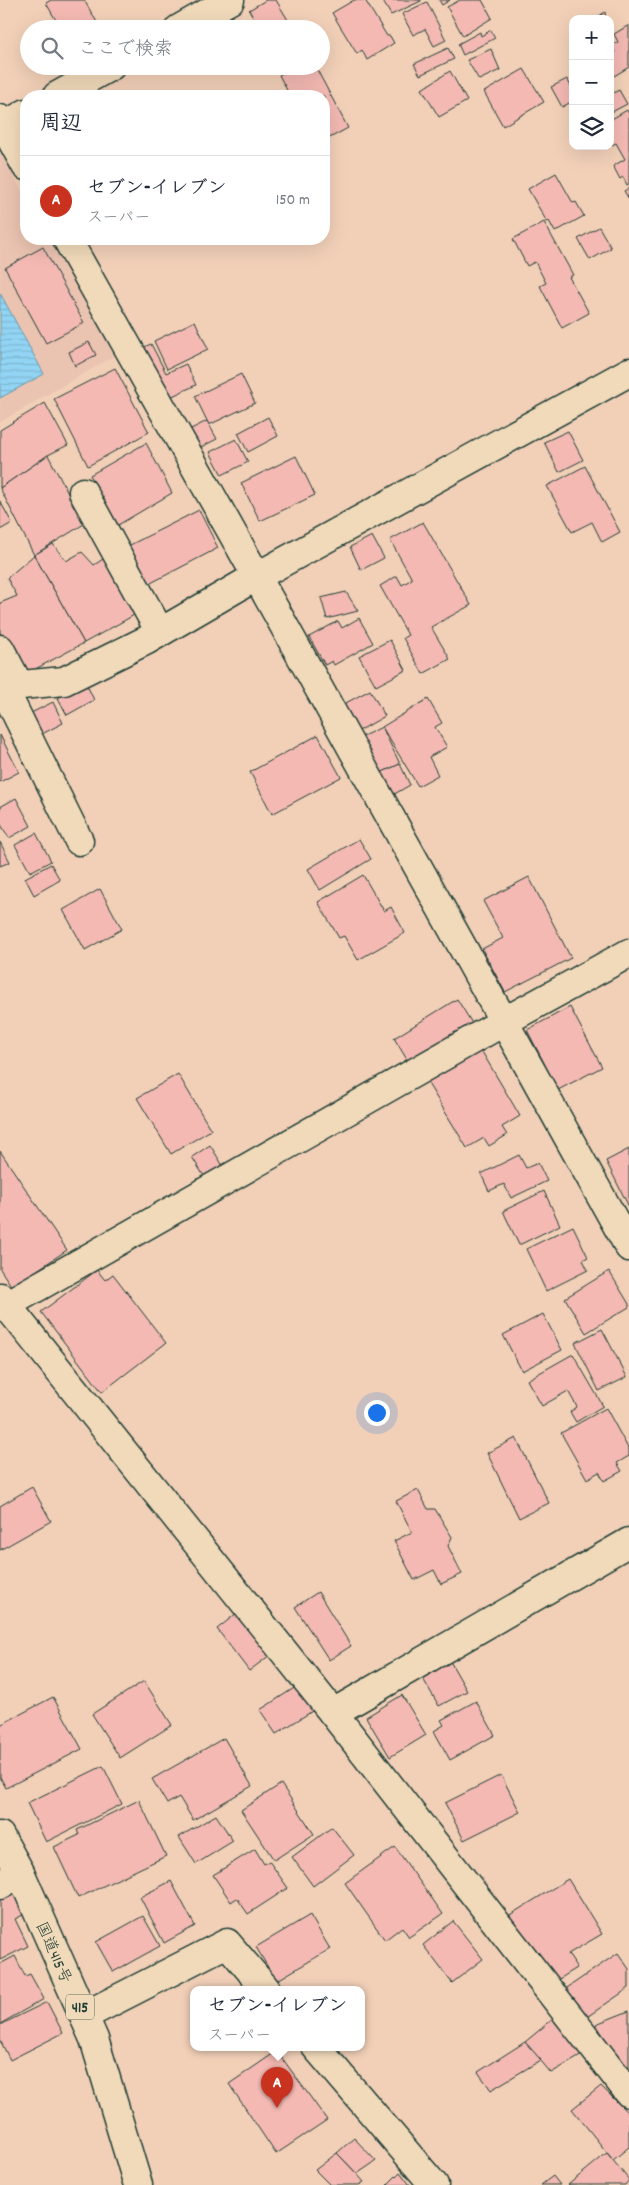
<!DOCTYPE html>
<html lang="ja">
<head>
<meta charset="utf-8">
<style>
  body { margin:0; font-family:Dekko,"Klee One",sans-serif; background:#f2f2f3; color:#1f2937 }
  .controls { position:absolute; right:15px; top:15px; display:grid; overflow:hidden; border-radius:10px; box-shadow:0 5px 20px #0002 }
  .controls button { width:45px; height:45px; display:grid; place-items:center; padding:0; border:0; border-bottom:1px solid #e0e1e3; background:#fff; color:#1f2937; font:25px sans-serif }
  .you { position:absolute; left:376px; top:1412px; width:18px; height:18px; margin:-12px; border:4px solid #fff; border-radius:50%; background:#1a73e8; box-shadow:0 0 0 8px #1a73e833 }
  .badge { display:grid; place-items:center; width:32px; height:32px; border-radius:50%; background:#c8321e; color:#fff; font-size:16px; font-weight:700 }
  .pin { position:absolute; translate:-50% -41px; filter:drop-shadow(0 1px 2px #0008) }
  .pin::after { content:''; position:absolute; top:26px; width:18px; height:15px; background:inherit; clip-path:polygon(0 0,100% 0,50% 100%) }
  .popup { position:absolute; left:190px; top:1986px; width:175px; height:65px; box-sizing:border-box; display:grid; place-content:center; border-radius:10px; background:#fff; filter:drop-shadow(0 1px 4px #0005); font-size:16px; white-space:nowrap; color:#747a83 }
  .popup b { font-size:19px; color:#1f2937 }
  .popup::after { content:''; position:absolute; left:50%; top:100%; margin-left:-10px; border:10px solid transparent; border-top-color:#fff }
  .list { margin:0; padding:0; list-style:none }
  h2 { display:flex; justify-content:space-between; align-items:center; height:65px; margin:0; padding:0 20px; font-size:21px }
  h2 small { font-size:16px; font-weight:400; color:#747a83 }
  .list li { display:grid; grid-template-columns:32px 1fr auto; gap:15px; align-items:center; box-sizing:border-box; height:90px; padding:0 20px; border-top:1px solid #e0e1e3 }
  .list b { display:block; font-size:19px; white-space:nowrap }
  .list p { margin:0; font-size:16px; white-space:nowrap; color:#747a83 }
  .list em { font-size:16px; font-style:normal; color:#747a83 }
  .icon { flex:none; width:28px; height:28px; fill:none; stroke:currentColor; stroke-width:2; stroke-linecap:round; stroke-linejoin:round }
  .map { position:relative; flex:none; width:629px; height:2185px; overflow:hidden }
  .search { position:absolute; background:#fff; box-shadow:0 5px 20px #0002; left:20px; top:20px; width:310px; height:55px; display:flex; align-items:center; gap:12px; box-sizing:border-box; padding:0 18px; border-radius:28px; color:#747a83; font-size:19px }
  .panel { position:absolute; background:#fff; box-shadow:0 5px 20px #0002; left:20px; top:90px; width:310px; height:155px; border-radius:20px }
  .map>svg:first-child { display:block }
  .built { fill:#ebc3b1 }
  .water { fill:url(#water-rules); stroke:#6498a7 }
  .building { fill:#f4b9b3; stroke:#1f3d34 }
  .lines { fill:none; stroke-linecap:round; stroke-linejoin:round }
  .minor-casing { stroke:#1f3d34; stroke-width:31 }
  .highway-casing { stroke:#1f3d34; stroke-width:31 }
  .minor { stroke:#f1daba; stroke-width:28 }
  .highway { stroke:#f1daba; stroke-width:28 }
  .labels { text-anchor:middle; stroke-width:4.5; stroke-linejoin:round; paint-order:stroke }
  .shield { fill:#f1daba; stroke:#5e6c5c; stroke-width:1 }
  .shield-label { font-size:15px; font-weight:bold; fill:#1f3d34 }
  .street-label { font-size:16px; fill:#1f3d34; stroke:#f1daba }
</style>
</head>
<body>
<div class="map">
<svg width="629" height="2185" viewBox="0 0 629 2185">
  <defs>
    <pattern id="water-rules" width="6" height="5" patternUnits="userSpaceOnUse" patternTransform="scale(1.25)"><rect width="6" height="5" fill="#92d4f4"/><path d="M0 2.5h6" fill="none" stroke="#7db7d2"/></pattern>
  </defs>
  <rect width="100%" height="100%" fill="#f2d0b8"/>
  <filter id="ink" filterUnits="userSpaceOnUse"><feTurbulence type="fractalNoise" baseFrequency=".02" numOctaves="2"/><feDisplacementMap in="SourceGraphic" scale="10" xChannelSelector="R" yChannelSelector="G"/><feConvolveMatrix kernelMatrix="1 2 1 2 8 2 1 2 1" color-interpolation-filters="sRGB"/></filter>
  <g filter="url(#ink)">
    <polygon class="built" points="0,152 26,198 26,239 50,239 116,355 0,422"/>
    <polygon class="water" points="0,293 44,374 0,398"/>
    <g class="building">
      <polygon points="51,0 84,0 101,29 61,29 46,3"/>
      <polygon points="266,0 276,0 291,25 284,29 260,29 249,10"/>
      <polygon points="354,0 365,0 387,36 390,36 394,43 367,60 362,50 357,54 332,13"/>
      <polygon points="382,0 421,0 421,1 391,15"/>
      <polygon points="439,0 450,0 442,5"/>
      <polygon points="460,0 482,0 492,18 463,36 447,7"/>
      <polygon points="427,2 446,40 434,46 425,29 413,35 402,14"/>
      <polygon points="605,12 606,19 595,19"/>
      <polygon points="629,25 629,67 614,76 610,70 610,55 615,52 611,46 618,42 614,34"/>
      <polygon points="491,30 495,38 463,55 458,44 480,32 481,36"/>
      <polygon points="448,48 454,59 420,75 414,64"/>
      <polygon points="491,49 500,70 479,80 467,60"/>
      <polygon points="294,66 315,66 348,128 324,141 324,96 290,96 279,75"/>
      <polygon points="524,69 544,102 503,126 484,92"/>
      <polygon points="450,71 467,101 439,117 422,89"/>
      <polygon points="567,79 573,90 573,101 562,107 551,87"/>
      <polygon points="619,90 627,104 610,113 610,95"/>
      <polygon points="627,110 629,114 629,184 627,185 623,177 620,179 613,166 625,159 616,143 610,146 610,120"/>
      <polygon points="556,173 573,203 576,202 584,216 555,232 549,221 547,222 528,189"/>
      <polygon points="629,188 629,199 624,191"/>
      <polygon points="544,222 573,275 569,277 589,313 562,328 540,286 546,283 535,262 527,266 513,239"/>
      <polygon points="599,227 611,248 590,260 578,239"/>
      <polygon points="43,247 84,323 46,343 5,268"/>
      <polygon points="195,321 208,349 167,369 154,341"/>
      <polygon points="89,342 96,355 75,366 69,352"/>
      <polygon points="151,344 166,373 186,364 196,385 166,399 142,348"/>
      <polygon points="115,368 149,432 88,466 54,399"/>
      <polygon points="241,374 255,403 209,425 195,396"/>
      <polygon points="45,403 68,445 48,455 0,488 0,430"/>
      <polygon points="268,417 278,436 248,452 238,433"/>
      <polygon points="207,421 217,439 197,449 187,431"/>
      <polygon points="568,431 583,460 559,472 544,442"/>
      <polygon points="236,439 248,462 222,475 210,452"/>
      <polygon points="146,443 172,493 118,525 90,475"/>
      <polygon points="48,455 84,524 34,555 0,488"/>
      <polygon points="296,456 315,495 260,521 241,483"/>
      <polygon points="585,466 620,532 602,542 592,522 572,532 547,486"/>
      <polygon points="0,501 12,523 0,530"/>
      <polygon points="199,510 218,548 147,585 128,546"/>
      <polygon points="423,522 471,605 431,627 450,659 423,674 403,638 408,635 380,586 397,576 402,585 412,579 390,540"/>
      <polygon points="372,536 384,558 361,570 350,547"/>
      <polygon points="53,544 66,561 82,552 94,565 103,559 136,614 84,643 34,555"/>
      <polygon points="34,555 84,643 24,675 0,632 0,603 17,596 7,578"/>
      <polygon points="346,592 358,611 327,619 321,598"/>
      <polygon points="359,618 373,643 334,665 332,661 325,665 309,637 338,621 342,628"/>
      <polygon points="390,640 406,670 376,686 359,656"/>
      <polygon points="86,683 94,700 67,715 58,698"/>
      <polygon points="370,690 385,716 357,732 342,705"/>
      <polygon points="428,699 442,723 435,727 447,747 429,757 438,775 418,786 382,727"/>
      <polygon points="53,702 63,723 40,735 29,714"/>
      <polygon points="382,727 400,764 378,774 361,737"/>
      <polygon points="0,735 19,772 0,782"/>
      <polygon points="318,735 341,777 272,814 250,772"/>
      <polygon points="400,764 410,785 391,796 378,774"/>
      <polygon points="16,798 31,826 9,838 0,823 0,807"/>
      <polygon points="36,833 51,861 30,872 15,845"/>
      <polygon points="359,839 371,859 320,890 308,869"/>
      <polygon points="0,842 10,862 0,866"/>
      <polygon points="51,864 60,880 34,895 25,878"/>
      <polygon points="363,875 384,911 391,907 405,933 358,960 344,936 339,938 318,902"/>
      <polygon points="529,877 571,958 505,992 482,949 503,938 483,901"/>
      <polygon points="100,889 122,929 85,950 63,910"/>
      <polygon points="457,999 475,1028 412,1068 394,1038"/>
      <polygon points="570,1007 602,1067 558,1090 527,1030"/>
      <polygon points="478,1045 520,1116 502,1127 507,1135 489,1146 484,1138 467,1148 424,1077"/>
      <polygon points="178,1074 211,1130 171,1154 137,1098"/>
      <polygon points="210,1145 225,1169 207,1181 192,1157"/>
      <polygon points="629,1149 629,1207 606,1161"/>
      <polygon points="0,1151 67,1250 12,1287 0,1269"/>
      <polygon points="519,1155 526,1168 538,1163 547,1181 511,1198 504,1184 489,1191 481,1174"/>
      <polygon points="544,1191 560,1225 519,1245 503,1211"/>
      <polygon points="573,1226 588,1257 583,1260 588,1270 546,1291 526,1249"/>
      <polygon points="97,1270 105,1280 113,1274 166,1343 102,1392 41,1312"/>
      <polygon points="609,1271 629,1304 629,1307 586,1333 565,1298"/>
      <polygon points="543,1314 562,1350 522,1371 503,1335"/>
      <polygon points="602,1329 627,1377 599,1391 575,1343"/>
      <polygon points="573,1354 603,1406 576,1422 570,1412 577,1407 568,1391 542,1406 527,1380"/>
      <polygon points="606,1408 629,1450 629,1456 617,1463 622,1471 604,1481 599,1472 587,1479 561,1433"/>
      <polygon points="516,1438 549,1503 519,1518 487,1453"/>
      <polygon points="32,1487 51,1521 0,1550 0,1506"/>
      <polygon points="418,1490 428,1509 435,1509 452,1537 448,1546 462,1574 441,1584 434,1570 414,1580 394,1541 412,1532 396,1501"/>
      <polygon points="318,1592 351,1646 329,1660 295,1607"/>
      <polygon points="237,1613 270,1655 249,1671 217,1629"/>
      <polygon points="447,1656 467,1691 439,1706 419,1672"/>
      <polygon points="144,1681 172,1725 120,1758 92,1714"/>
      <polygon points="302,1683 317,1708 276,1734 260,1710"/>
      <polygon points="402,1695 426,1735 390,1757 366,1717"/>
      <polygon points="53,1697 82,1749 6,1788 0,1777 0,1725"/>
      <polygon points="476,1701 495,1735 450,1760 434,1731 444,1725 441,1720"/>
      <polygon points="224,1738 252,1786 193,1820 179,1797 167,1804 152,1779"/>
      <polygon points="103,1766 122,1804 46,1842 27,1803"/>
      <polygon points="501,1775 520,1812 464,1840 445,1803"/>
      <polygon points="281,1784 314,1834 274,1860 241,1810"/>
      <polygon points="139,1800 166,1856 78,1898 54,1847 79,1835 77,1830"/>
      <polygon points="216,1815 233,1841 196,1864 179,1837"/>
      <polygon points="332,1827 354,1855 313,1886 292,1857"/>
      <polygon points="395,1847 443,1914 409,1937 402,1927 385,1940 345,1883"/>
      <polygon points="255,1849 264,1864 269,1861 288,1888 248,1914 237,1898 231,1902 213,1875"/>
      <polygon points="568,1879 602,1934 568,1954 577,1968 551,1984 508,1916"/>
      <polygon points="171,1881 195,1926 164,1943 140,1897"/>
      <polygon points="14,1889 27,1913 15,1919 28,1946 0,1960 0,1896"/>
      <polygon points="310,1915 330,1949 276,1981 256,1947"/>
      <polygon points="143,1916 160,1946 113,1972 96,1942"/>
      <polygon points="453,1921 483,1959 452,1983 423,1945"/>
      <polygon points="618,1953 629,1969 629,1988 584,2019 564,1990"/>
      <polygon points="15,1956 25,1976 30,1974 44,1999 0,2024 0,1964"/>
      <polygon points="47,2002 63,2033 10,2060 0,2040 0,2025"/>
      <polygon points="629,2011 629,2077 596,2024"/>
      <polygon points="559,2014 584,2054 551,2073 525,2042"/>
      <polygon points="525,2042 541,2060 491,2090 478,2072"/>
      <polygon points="277,2051 327,2120 276,2154 229,2084"/>
      <polygon points="601,2086 629,2114 629,2147 613,2160 572,2109"/>
      <polygon points="354,2138 376,2161 357,2174 337,2153"/>
      <polygon points="337,2153 357,2174 364,2182 359,2185 330,2185 315,2170"/>
      <polygon points="607,2153 629,2180 625,2185 568,2185"/>
      <polygon points="400,2172 410,2185 387,2185"/>
      <polygon points="553,2176 560,2185 541,2185"/>
    </g>
    <g class="lines">
      <defs>
        <g id="minor">
          <polyline points="179,29 230,0"/>
          <polyline points="57,96 111,66"/>
          <polyline points="0,119 26,166"/>
          <polyline points="4,126 26,113"/>
          <polyline points="67,239 257,577 629,1247"/>
          <polyline points="83,492 160,632"/>
          <polyline points="0,649 19,685"/>
          <polyline points="0,687 64,681 147,640 245,583 629,372"/>
          <polyline points="3,687 79,841"/>
          <polyline points="0,1297 333,1713 629,2093"/>
          <polyline points="6,1305 505,1021 629,953"/>
          <polyline points="333,1713 629,1542"/>
          <polyline points="0,1885 20,1872"/>
          <polyline points="84,2016 227,1943 266,1989"/>
          <polyline points="316,2047 434,2185"/>
        </g>
        <polyline id="highway" points="0,1836 20,1872 94,2039 138,2185"/>
      </defs>
      <use href="#minor" class="minor-casing"/>
      <use href="#highway" class="highway-casing"/>
      <use href="#minor" class="minor"/>
      <use href="#highway" class="highway"/>
    </g>
  </g>
  <g class="labels">
    <rect class="shield" x="66" y="1994.5" width="28" height="25" rx="4"/>
    <g class="shield-label">
      <text x="80" y="2012">415</text>
    </g>
    <g class="street-label">
      <text transform="translate(55 1952) rotate(66)" y="6">国道415号</text>
    </g>
  </g>
</svg>
<div class="controls">
<button>+</button>
<button>−</button>
<button><svg class="icon" aria-label="layers" viewBox="0 0 24 24"><path d="M12 4l9 5-9 5-9-5zM3 14l9 5 9-5"/></svg></button>
</div>
<div class="you"></div>
<div class="pin badge" style="left:277px;top:2108px">A</div>
<div class="popup"><b>セブン-イレブン</b>スーパー</div>
<div class="search"><svg class="icon" aria-label="search" viewBox="0 0 24 24"><circle cx="10" cy="10" r="6"/><path d="M15 15l6 6"/></svg>ここで検索</div>
<section class="panel">
<h2>周辺<small></small></h2>
<ul class="list">
<li><span class="badge">A</span><div><b>セブン-イレブン</b><p>スーパー</p></div><em>150 m</em></li>
</ul>
</section>
</div>
</body>
</html>
